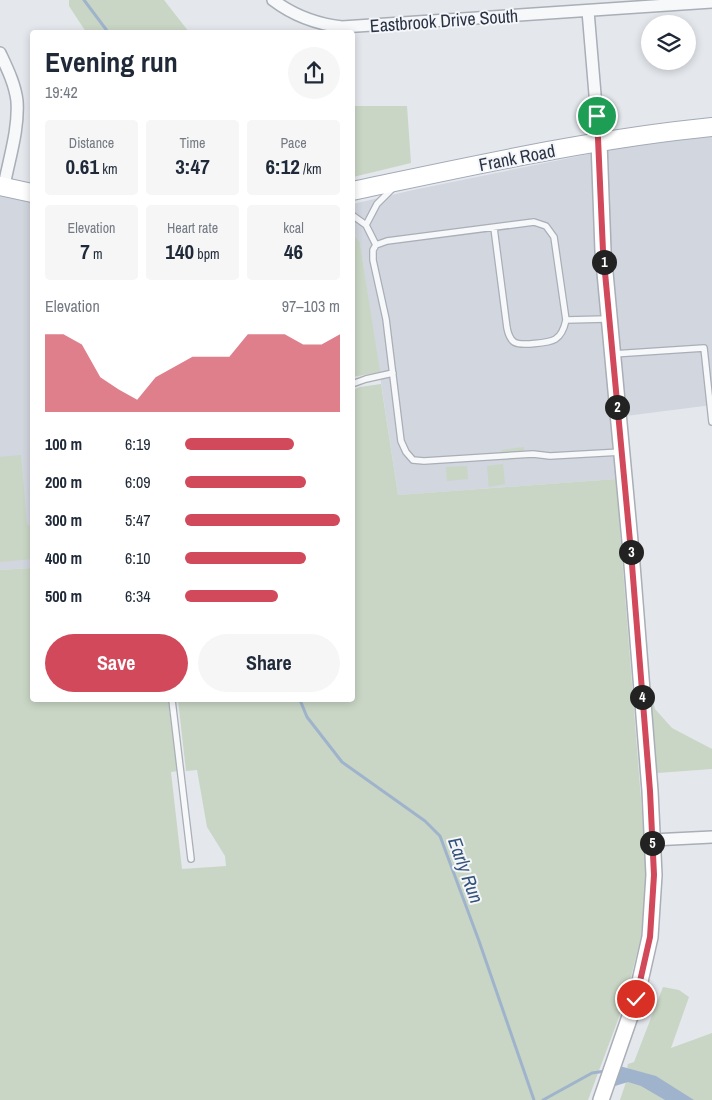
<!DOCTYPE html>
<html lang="en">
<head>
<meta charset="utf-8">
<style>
  body { margin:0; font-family:"Archivo Narrow",sans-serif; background:#f6f6f7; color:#1f2937; height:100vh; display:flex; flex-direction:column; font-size:19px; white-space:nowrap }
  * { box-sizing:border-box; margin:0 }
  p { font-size:16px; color:#747a83 }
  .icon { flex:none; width:28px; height:28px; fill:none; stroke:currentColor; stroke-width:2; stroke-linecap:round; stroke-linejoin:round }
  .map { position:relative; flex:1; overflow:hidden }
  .panel { position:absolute; left:30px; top:30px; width:325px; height:672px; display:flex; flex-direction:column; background:#fff; border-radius:5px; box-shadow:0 2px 8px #0003 }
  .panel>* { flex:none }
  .fabs { position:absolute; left:641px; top:15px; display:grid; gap:10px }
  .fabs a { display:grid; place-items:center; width:55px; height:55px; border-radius:50%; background:#fff; box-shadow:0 2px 8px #0003; font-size:25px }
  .pin { position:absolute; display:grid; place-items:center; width:42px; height:42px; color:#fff; margin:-21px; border:2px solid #fff; border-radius:50%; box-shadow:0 1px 5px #0007 }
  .km { position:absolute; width:25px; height:25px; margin:-12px; border-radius:50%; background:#222; color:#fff; font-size:14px; line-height:25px; text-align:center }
  .round { display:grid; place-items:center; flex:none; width:52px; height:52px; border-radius:26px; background:#f6f6f7 }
  .summary { display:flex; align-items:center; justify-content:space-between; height:85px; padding:0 15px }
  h1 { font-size:28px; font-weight:700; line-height:38px }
  .metrics { display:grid; grid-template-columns:repeat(3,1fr); gap:8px; height:85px; padding:5px 15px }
  .metrics div { display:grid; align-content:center; border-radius:5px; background:#f6f6f7; text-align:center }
  .metrics b { font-size:21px; font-weight:700 }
  .metrics small { font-size:14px; font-weight:400 }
  .metrics p { font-size:14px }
  .chart { height:140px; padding:10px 15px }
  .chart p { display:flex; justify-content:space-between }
  .chart svg { width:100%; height:90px; margin-top:5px; fill:#d1495b; opacity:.7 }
  .primary-button { display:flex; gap:10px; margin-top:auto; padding:10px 15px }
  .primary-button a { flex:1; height:58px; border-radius:30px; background:#d1495b; color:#fff; font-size:20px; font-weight:700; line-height:58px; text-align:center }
  .primary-button a+a { background:#f6f6f7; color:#1f2937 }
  ul { padding:0 15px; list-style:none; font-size:16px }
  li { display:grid; grid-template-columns:80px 60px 1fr; align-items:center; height:38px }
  li i { height:12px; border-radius:6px; background:#d1495b }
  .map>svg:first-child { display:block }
  .built { fill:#d2d6de }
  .green { fill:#c9d6c5 }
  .water { fill:#9fb4cc }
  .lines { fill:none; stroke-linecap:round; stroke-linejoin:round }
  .stream { stroke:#9fb4cc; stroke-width:3 }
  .service-casing { stroke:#a9aeb7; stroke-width:8 }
  .minor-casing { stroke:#a9aeb7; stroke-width:14 }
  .secondary-casing { stroke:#a9aeb7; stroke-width:18 }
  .primary-casing { stroke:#a3abb8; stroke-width:20 }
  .service { stroke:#f7f8fa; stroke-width:5.5 }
  .minor { stroke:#f7f8fa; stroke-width:11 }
  .secondary { stroke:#fff; stroke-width:15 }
  .primary { stroke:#fff; stroke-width:18 }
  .route-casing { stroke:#fff; stroke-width:10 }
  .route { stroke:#d1495b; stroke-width:6 }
  .labels { text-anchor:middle; stroke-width:4; stroke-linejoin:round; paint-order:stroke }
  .street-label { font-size:18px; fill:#2b3445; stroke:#f4f6f9 }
  .water-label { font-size:19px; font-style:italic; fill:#34527a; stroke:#f4f6f9 }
</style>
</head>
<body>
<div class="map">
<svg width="712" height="1100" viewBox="0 0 712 1100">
  <rect width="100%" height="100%" fill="#e4e7ec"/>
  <path class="built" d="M712,129V405L610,418L616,479L398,495L360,244L353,231V204L413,190Z
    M0,195L32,202V568L0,570Z"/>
  <path class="green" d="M69,0H164L189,32H86L69,6Z
    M352,106H407L411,163L353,177Z
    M352,231L360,243L380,372L353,377Z
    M381,384L398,495L616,479L645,851V894L641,937L625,1001L588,1100H0V570L32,568V700H168L178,771L171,772L182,869L226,866L225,856L207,827L197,770L186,771L178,700H352L353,390L360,387Z
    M524,447L525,458L502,461L501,450Z
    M21,455L27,525H32V559L0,562V457Z
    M503,464L505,484L489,487L487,466Z
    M467,466L468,479L447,481L446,467Z
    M650,688L655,709L672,728L712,749V769L657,773Z
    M663,987L679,990L689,997L671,1048L712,1033V1100H620L630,1070L627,1067L628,1064L634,1062Z"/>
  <path class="water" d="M616,1065L656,1076L694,1100H665L641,1086L628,1082L615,1086L609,1082Z"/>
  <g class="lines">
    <path class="stream" d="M84,0L108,32
      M300,700L307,717L342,762L425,821L440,836L479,941L534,1100
      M543,1100L592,1073L606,1071"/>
    <g class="service-casing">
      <path id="service" d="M352,215L366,225L376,245
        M366,225L377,204L394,187
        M494,228L507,328C508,333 510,339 514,342C519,345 525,344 530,344C551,342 561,343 566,320
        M607,319L566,320L554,237L546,226L534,222L387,241L376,245L373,250V260L386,319L401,441L406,452L413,460L424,461L533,454L550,456L621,452
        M613,354L704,348L712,422
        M352,384L366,379L393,373
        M172,700L191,859"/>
    </g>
    <g class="minor-casing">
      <path id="minor" d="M273,0C294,16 316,24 342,27L712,2
        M588,11L599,142
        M0,53C7,68 15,84 17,101C19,129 9,159 4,186
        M652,840L712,837"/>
    </g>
    <g class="secondary-casing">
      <path id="secondary" d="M599,142L603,251L631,552L650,791L654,875L650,937L636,999L601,1100"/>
    </g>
    <g class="primary-casing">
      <path id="primary" d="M0,186L32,193
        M352,191C472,166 591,139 712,127"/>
    </g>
    <use href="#service" class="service"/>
    <use href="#minor" class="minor"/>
    <use href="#secondary" class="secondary"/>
    <use href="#primary" class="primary"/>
  </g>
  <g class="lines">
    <g class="route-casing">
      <path id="route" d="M597,116L603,251L631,552L650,791L654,875L650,937L636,999"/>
    </g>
    <use href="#route" class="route"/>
  </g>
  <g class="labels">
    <g class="street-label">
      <text transform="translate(444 21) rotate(-4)" y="6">Eastbrook Drive South</text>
      <text transform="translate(517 158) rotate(-11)" y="6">Frank Road</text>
    </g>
    <g class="water-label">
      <text transform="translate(466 870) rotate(70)" y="7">Early Run</text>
    </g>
  </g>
</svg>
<div class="fabs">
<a><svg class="icon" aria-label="layers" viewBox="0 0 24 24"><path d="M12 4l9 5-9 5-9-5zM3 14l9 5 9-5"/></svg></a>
</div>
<div class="pin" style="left:597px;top:116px;background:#1e9e55"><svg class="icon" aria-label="arrive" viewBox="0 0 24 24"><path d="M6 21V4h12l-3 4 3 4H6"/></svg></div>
<div class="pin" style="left:636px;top:999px;background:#d93025"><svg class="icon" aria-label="check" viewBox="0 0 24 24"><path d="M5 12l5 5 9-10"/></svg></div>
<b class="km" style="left:604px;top:262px">1</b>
<b class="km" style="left:617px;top:407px">2</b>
<b class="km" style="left:631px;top:552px">3</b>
<b class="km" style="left:642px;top:697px">4</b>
<b class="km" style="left:652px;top:843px">5</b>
<section class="panel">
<div class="summary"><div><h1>Evening run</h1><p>19:42</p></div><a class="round"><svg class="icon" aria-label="share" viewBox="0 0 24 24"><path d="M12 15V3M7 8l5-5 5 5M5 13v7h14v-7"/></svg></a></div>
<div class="metrics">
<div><p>Distance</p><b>0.61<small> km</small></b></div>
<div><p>Time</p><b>3:47</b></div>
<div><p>Pace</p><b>6:12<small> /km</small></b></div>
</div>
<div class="metrics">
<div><p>Elevation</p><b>7<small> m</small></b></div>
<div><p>Heart rate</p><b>140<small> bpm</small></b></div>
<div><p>kcal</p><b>46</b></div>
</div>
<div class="chart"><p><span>Elevation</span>97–103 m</p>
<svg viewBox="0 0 160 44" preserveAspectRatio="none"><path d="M0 44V6L10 6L20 11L30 27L40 33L50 38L60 27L70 22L80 17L90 17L100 17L110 6L120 6L130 6L140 11L150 11L160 6V44z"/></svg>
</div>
<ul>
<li><b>100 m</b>6:19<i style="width:70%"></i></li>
<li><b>200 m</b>6:09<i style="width:78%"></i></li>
<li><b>300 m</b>5:47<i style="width:100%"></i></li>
<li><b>400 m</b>6:10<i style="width:78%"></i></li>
<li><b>500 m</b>6:34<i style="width:60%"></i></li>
</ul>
<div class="primary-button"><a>Save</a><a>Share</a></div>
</section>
</div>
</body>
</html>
